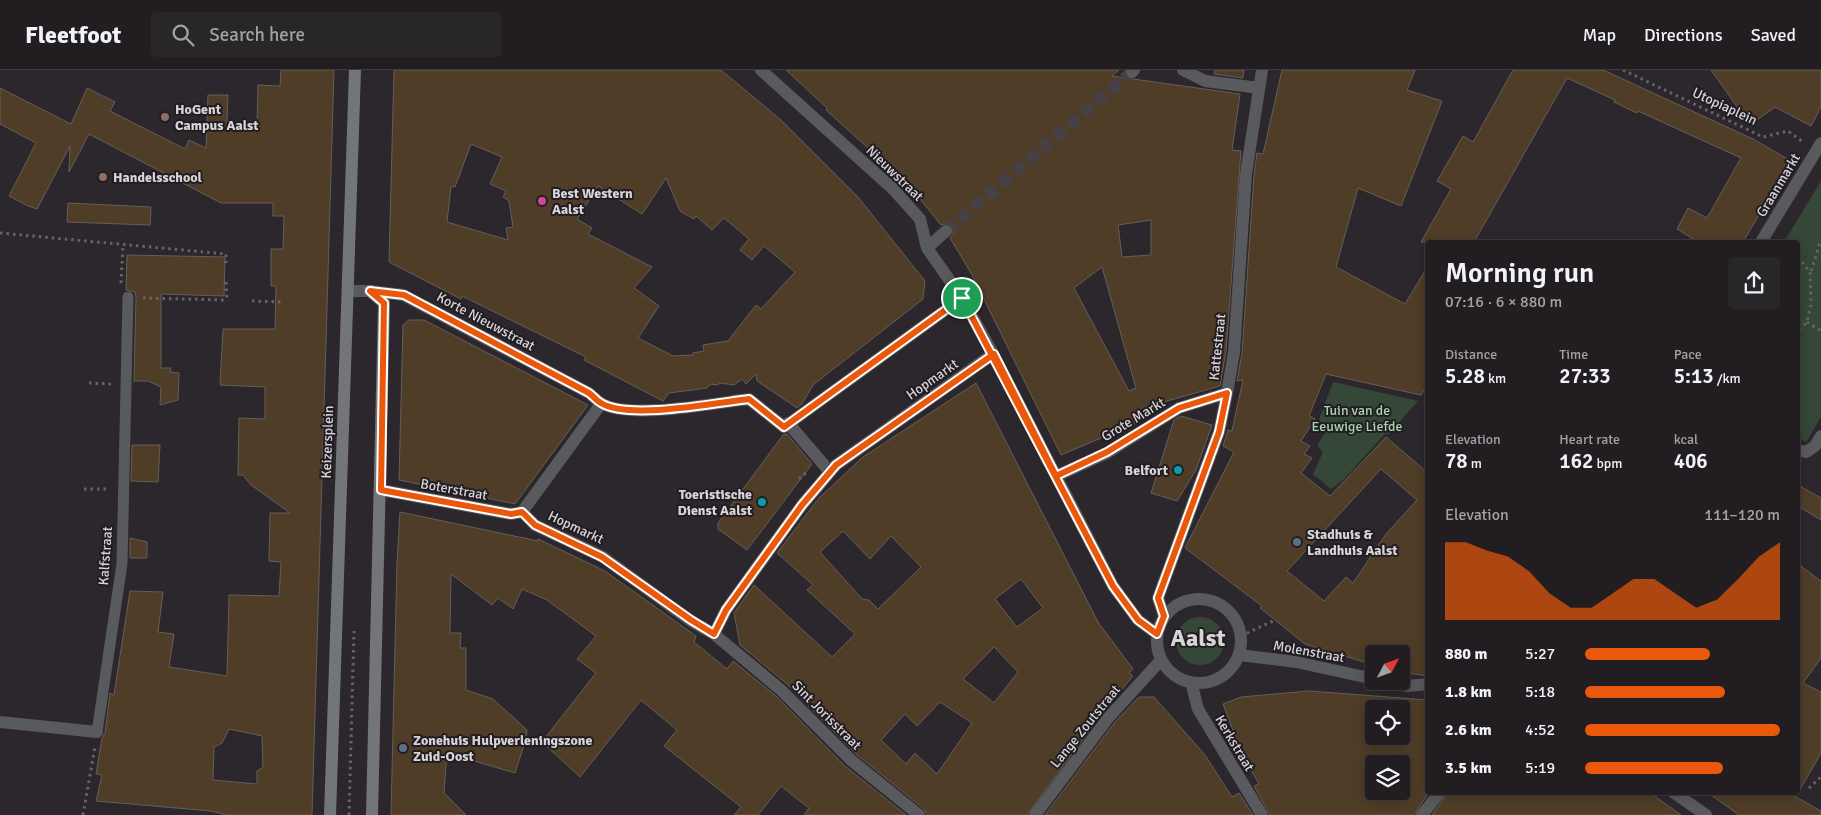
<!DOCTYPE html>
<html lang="en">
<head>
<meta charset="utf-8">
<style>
  body { margin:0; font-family:Signika,sans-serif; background:#29262a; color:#f1f3f6; height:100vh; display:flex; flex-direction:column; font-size:19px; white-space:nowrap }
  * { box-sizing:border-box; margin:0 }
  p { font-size:16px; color:#a2a2a5 }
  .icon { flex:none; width:28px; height:28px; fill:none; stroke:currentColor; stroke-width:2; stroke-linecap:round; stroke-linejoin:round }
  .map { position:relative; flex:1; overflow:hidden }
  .sheet { position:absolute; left:1425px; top:170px; width:375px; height:555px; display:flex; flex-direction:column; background:#211d21; border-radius:5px; box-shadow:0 2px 12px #0003,0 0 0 1px #3e3b3f }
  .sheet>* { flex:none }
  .needle { width:32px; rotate:49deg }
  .buttons { position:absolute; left:1365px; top:575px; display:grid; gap:10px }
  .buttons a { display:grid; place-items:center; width:45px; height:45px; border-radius:5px; background:#211d21; box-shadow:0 2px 12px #0003,0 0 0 1px #3e3b3f; font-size:25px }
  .pin { position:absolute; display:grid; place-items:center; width:42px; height:42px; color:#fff; margin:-21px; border:2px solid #fff; border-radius:50%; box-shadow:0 1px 5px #0007 }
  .round { display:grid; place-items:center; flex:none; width:52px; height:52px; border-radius:5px; background:#29262a }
  .headline { display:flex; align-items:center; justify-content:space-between; height:85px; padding:0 20px }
  h1 { font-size:28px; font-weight:600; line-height:38px }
  .figures { display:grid; grid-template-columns:repeat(3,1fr); gap:8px; height:85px; padding:5px 20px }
  .figures div { display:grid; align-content:center }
  .figures b { font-size:21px; font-weight:600 }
  .figures small { font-size:14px; font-weight:400 }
  .figures p { font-size:14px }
  .chart { height:140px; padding:10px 20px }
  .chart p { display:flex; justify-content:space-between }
  .chart svg { width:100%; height:90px; margin-top:5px; fill:#ea580c; opacity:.7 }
  ul { padding:0 20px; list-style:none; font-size:16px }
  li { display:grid; grid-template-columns:80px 60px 1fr; align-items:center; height:38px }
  li i { height:12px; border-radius:6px; background:#ea580c }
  header { display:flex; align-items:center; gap:30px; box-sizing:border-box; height:70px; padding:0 25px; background:#211d21; border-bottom:1px solid #3e3b3f }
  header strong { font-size:24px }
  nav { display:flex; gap:28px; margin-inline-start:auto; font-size:18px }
  .search { width:350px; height:45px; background:#29262a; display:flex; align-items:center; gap:12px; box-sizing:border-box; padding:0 18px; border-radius:5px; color:#a2a2a5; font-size:19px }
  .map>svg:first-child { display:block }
  .green { fill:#354737 }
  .building { fill:#4f3d27; stroke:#655f59; fill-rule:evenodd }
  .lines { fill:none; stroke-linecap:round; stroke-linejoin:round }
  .street-tunnel { stroke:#464146; stroke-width:12; stroke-dasharray:12 6; stroke-linecap:butt }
  .path { stroke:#676367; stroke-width:3; stroke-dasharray:2.5 4; stroke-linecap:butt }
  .lane { stroke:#585a5d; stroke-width:11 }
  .street { stroke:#585a5d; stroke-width:12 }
  .secondary { stroke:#72767a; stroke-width:12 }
  .route-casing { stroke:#fff; stroke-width:10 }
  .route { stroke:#ea580c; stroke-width:6 }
  .education-dot { fill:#8d6e63; stroke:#221d22; stroke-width:2 }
  .hotel-dot { fill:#d1479c; stroke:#221d22; stroke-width:2 }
  .culture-dot { fill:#0f9aa8; stroke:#221d22; stroke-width:2 }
  .service-dot { fill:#5c6f8a; stroke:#221d22; stroke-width:2 }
  .labels { text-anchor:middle; stroke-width:4; stroke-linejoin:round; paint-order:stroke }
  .street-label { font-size:14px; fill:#d8d5d9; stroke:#221d22 }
  .poi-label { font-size:14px; font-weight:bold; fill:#d8d5d9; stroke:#221d22; text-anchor:start }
  .park-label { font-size:14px; fill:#a7d5ac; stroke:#221d22 }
  .town-label { font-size:24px; font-weight:bold; fill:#d8d5d9; stroke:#221d22 }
</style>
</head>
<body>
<header>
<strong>Fleetfoot</strong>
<div class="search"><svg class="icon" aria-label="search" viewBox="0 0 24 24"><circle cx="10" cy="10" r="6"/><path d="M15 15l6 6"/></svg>Search here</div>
<nav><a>Map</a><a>Directions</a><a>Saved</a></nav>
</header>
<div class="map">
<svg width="1821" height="745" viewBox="0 0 1821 745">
  <rect width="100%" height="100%" fill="#2c272c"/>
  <path class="green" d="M1821,111V347L1806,372L1798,367V172H1784Z
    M1333,312L1418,331L1389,364H1385L1344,409L1331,419L1313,404L1323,382L1317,375L1328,359L1318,352Z
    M1176 571a24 24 0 1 1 48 0a24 24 0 1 1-48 0Z"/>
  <path class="building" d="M281,0H334L312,745H227L211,741L96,731L102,705L96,704L102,668L105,663L110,623L114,625L130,521L163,522L158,562L174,564L169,597L227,606L229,525L279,526L281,492L269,491L270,443H290L251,415L243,405H238L239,348L265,349V317L220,315L223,259H275L276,216H271V179H283L284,146H273V133H221L89,64L69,102L70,76L37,139L28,136L9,126L36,73L0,54V18L71,54L87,18L115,32L110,41L185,79L189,70L206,78L208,25H228L227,52L257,53L258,15L280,16ZM229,659L262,666L263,697L257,701V714L213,710L214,677L222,673Z
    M394,0H721L781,50L858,127L925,211L923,229L813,315L802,334L797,338L757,311L756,304L746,314L742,309L734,315L720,313L717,315L711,314L707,318L669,323L663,331L584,290L586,287L462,226L461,229L389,192ZM471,74L502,87L490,114L506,121L503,127L509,131L513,157L506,158L508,170L447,152L451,116L455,117ZM666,108L680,141L694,149L696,146L712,160L724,148L749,169L740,180L752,190L764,176L795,202L761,239L756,235L728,271L703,275L704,281L693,283V285L673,286L638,268L659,236L634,218L652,197L588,164L592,158L577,149L598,116L642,144Z
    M786,0H1119L1112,6L1240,24L1232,80L1241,81L1226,281L1220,316L1139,339V352L1061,385L971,203L950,168L954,163L952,156L948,153L941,155L900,104L899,106L826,40L827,38ZM1151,150V185L1122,187L1118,155ZM1102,197L1136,318L1129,321L1074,218Z
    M1215,0H1244L1243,8L1214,4Z
    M1282,0H1415L1407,20L1442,31L1401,136L1358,118L1336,197L1405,234L1428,196V315L1421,325L1326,304L1309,346L1315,349L1301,371L1310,376L1304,384L1312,388L1301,403L1330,426L1386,367L1428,403V606L1401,602V584H1374V595L1305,574L1260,538L1262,536L1185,478L1234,382L1223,376L1228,360L1232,361L1243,310L1237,311L1242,283L1254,105L1257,83L1263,84ZM1381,399L1417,430L1386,464L1353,513L1346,507L1324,531L1287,501Z
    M1513,0H1603L1753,69L1791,91L1743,172H1698L1677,159L1688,138L1707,148L1741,88L1638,41L1637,43L1614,32L1615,30L1567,8L1474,172H1421L1451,119L1437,111L1463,66L1473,72Z
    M1711,0H1821V37L1811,56L1775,37L1750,55Z
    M68,133L151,137L150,155L67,152Z
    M127,185L225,187L224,226L161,224V298H171L170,302L179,303L178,330L160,335L161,317L148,311H134L136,227L135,222L126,220Z
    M409,250H424L588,335L515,434L399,410L403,255Z
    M976,313L1098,552L1133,599L1129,603L1133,606L1103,642L1027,745H927L924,739L856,684L787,614L740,575L734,543L754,515L832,587L855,564L807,520L813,515L777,483L819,428L863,387ZM843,461L870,489L891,466L921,497L878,539L869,530L862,529L820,482ZM1021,509L1043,538L1017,557L995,529ZM994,577L1018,602L994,633L963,609ZM940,632L972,653L937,704L915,683L906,694L881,670L905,644L917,656Z
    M1181,346L1212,355L1196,400L1177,431L1151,423L1174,350Z
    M787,364L812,394L747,480L718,459V453L783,365Z
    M132,375H160L158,412L131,411Z
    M1798,415L1821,428V450L1798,436Z
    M400,442L538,471V469L605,501L696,566L694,572L727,599L733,591L776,626L845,696L906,745H804L809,738L781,716L758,745H734L741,737L664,676L677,660L641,630L580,707L542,672L596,603L577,589L596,566L547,530L522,519L513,539L498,528L492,535L451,504L450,563H461L460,578H466V620L493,629L527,660L525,672L515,703L447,683L444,723L466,745H391L397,492Z
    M130,468L147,472V488H130Z
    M1798,494L1821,511V588L1803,613L1821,622V683L1798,723Z
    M1309,621L1428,630V722H1429L1414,745H1270L1254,716L1259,714L1242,684L1223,634L1241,627ZM1374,639H1401V666H1374ZM1374,694H1401V721H1374Z
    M1139,627H1154L1205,685L1232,727L1239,723L1253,745H1045L1115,652Z
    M1448,722H1649L1681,745H1432Z
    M1707,722H1787L1821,741V745H1739Z"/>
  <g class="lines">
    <path class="street-tunnel" d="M946,161L1132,2"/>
    <path class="path" d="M1623,0L1763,67L1788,61L1803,72
      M0,163L226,184V193
      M1798,187L1810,202L1811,234L1807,252L1798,261
      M1811,201L1821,170
      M226,212L227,230
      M121,213L123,175
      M143,228L225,230
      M252,231L284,232
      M1807,252L1821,261
      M89,313L111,314
      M799,409L806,403
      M84,419H109
      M1241,566L1275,550
      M1809,718L1821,707
      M83,745L95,677
      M349,745L354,561"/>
    <path class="lane" d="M97,662L122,494L128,227"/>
    <path class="street" d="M761,0L893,119L920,149L927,178L962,228L993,284L1113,516L1138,550L1157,564
      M1183,0L1205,11L1259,18
      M1132,2L1134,0
      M1761,172L1821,73
      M927,178L946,161
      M348,221H370L403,225L589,323C593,326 597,331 601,333C628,350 716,333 749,329L784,357L962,228
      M788,353L830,402
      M1798,380L1806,382L1815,376L1821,366
      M1056,406L1107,383L1179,338L1227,323
      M381,420L511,444L522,442
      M522,442L535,455L603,487L691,551L714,564L726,540L802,435L836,395L993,284
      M522,442L601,334
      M1157 571a42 42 0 1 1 84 0a42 42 0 1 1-84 0Z
      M1164,546L1158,528L1219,362L1227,323L1234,282L1246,104L1262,0
      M714,564L781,620L851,690L919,745
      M1239,585L1296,592L1374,609
      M1384,611L1407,616L1428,614
      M1191,612L1198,639L1262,745
      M0,652L97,662
      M1673,722L1706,745
      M1035,745L1109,647L1161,590
      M1422,745L1440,722"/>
    <path class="secondary" d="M370,221L384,233L372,745
      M330,745L355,0"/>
  </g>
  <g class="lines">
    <g class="route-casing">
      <path id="route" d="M962,228L784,357L749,329C716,333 628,350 601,333C597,331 593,326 589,323L404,225L370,221L384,233L381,420L511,444L522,442L535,455L602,487L691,550L714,564L726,540L802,435L836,395L994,284L1056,406L1107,382L1179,338L1227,323L1219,362L1158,528L1164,546L1157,564L1138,550L1113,516L962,228"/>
    </g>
    <use href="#route" class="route"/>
  </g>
  <g class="education-dot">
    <circle cx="165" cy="47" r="5"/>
    <circle cx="103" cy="107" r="5"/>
  </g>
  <circle class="hotel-dot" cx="542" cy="131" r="5"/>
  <g class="culture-dot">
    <circle cx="1178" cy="400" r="5"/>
    <circle cx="762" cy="432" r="5"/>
  </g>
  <g class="service-dot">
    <circle cx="1297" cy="472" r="5"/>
    <circle cx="403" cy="678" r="5"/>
  </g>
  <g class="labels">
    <g class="street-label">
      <text transform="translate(1725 36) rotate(25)" y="5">Utopiaplein</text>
      <text transform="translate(895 103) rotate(44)" y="5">Nieuwstraat</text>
      <text transform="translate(1778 115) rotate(-59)" y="5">Graanmarkt</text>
      <text transform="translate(486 251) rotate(28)" y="5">Korte Nieuwstraat</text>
      <text transform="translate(1217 277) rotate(-84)" y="5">Kattestraat</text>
      <text transform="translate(932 309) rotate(-35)" y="5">Hopmarkt</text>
      <text transform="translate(1133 349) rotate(-31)" y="5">Grote Markt</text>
      <text transform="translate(327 372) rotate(-88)" y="5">Keizersplein</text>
      <text transform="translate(454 419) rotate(10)" y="5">Boterstraat</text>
      <text transform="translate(576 457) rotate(25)" y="5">Hopmarkt</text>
      <text transform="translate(105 486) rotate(-86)" y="5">Kalfstraat</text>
      <text transform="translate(1309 581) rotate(10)" y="5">Molenstraat</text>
      <text transform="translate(827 645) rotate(45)" y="5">Sint Jorisstraat</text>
      <text transform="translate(1085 656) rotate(-51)" y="5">Lange Zoutstraat</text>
      <text transform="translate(1235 673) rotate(59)" y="5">Kerkstraat</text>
    </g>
    <g class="poi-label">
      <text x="175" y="44">HoGent<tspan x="175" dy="16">Campus Aalst</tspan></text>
      <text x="113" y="112">Handelsschool</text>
      <text x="552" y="128">Best Western<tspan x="552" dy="16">Aalst</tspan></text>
      <text x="1168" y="405" text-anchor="end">Belfort</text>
      <text x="752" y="429" text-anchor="end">Toeristische<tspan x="752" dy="16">Dienst Aalst</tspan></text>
      <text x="1307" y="469">Stadhuis &amp;<tspan x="1307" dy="16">Landhuis Aalst</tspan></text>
      <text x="413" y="675">Zonehuis Hulpverleningszone<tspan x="413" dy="16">Zuid-Oost</tspan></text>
    </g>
    <g class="park-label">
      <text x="1357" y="345">Tuin van de<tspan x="1357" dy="16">Eeuwige Liefde</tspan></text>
    </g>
    <g class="town-label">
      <text x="1198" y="576">Aalst</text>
    </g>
  </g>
</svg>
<div class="buttons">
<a><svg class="needle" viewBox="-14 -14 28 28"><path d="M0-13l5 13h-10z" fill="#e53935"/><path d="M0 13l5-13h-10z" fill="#a2a2a5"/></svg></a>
<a><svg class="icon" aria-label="locate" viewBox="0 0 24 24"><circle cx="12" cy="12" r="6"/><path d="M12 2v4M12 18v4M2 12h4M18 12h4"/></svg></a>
<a><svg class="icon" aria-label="layers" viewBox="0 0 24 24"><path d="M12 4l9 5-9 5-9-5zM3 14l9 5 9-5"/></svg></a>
</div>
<div class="pin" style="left:962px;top:228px;background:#1e9e55"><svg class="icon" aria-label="arrive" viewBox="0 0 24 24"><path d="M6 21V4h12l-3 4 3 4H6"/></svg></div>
<section class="sheet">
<div class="headline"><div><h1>Morning run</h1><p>07:16 · 6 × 880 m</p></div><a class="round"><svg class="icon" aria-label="share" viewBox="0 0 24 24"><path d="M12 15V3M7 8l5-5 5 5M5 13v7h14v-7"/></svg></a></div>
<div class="figures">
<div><p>Distance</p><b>5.28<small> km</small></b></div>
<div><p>Time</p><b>27:33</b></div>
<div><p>Pace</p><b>5:13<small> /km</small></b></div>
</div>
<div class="figures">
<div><p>Elevation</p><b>78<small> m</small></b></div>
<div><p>Heart rate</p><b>162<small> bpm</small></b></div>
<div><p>kcal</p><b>406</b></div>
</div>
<div class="chart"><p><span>Elevation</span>111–120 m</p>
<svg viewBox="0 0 160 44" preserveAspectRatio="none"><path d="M0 44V6L10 6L20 10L30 13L40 20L50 31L60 38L70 38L80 31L90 24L100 24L110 31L120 38L130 34L140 24L150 13L160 6V44z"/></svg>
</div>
<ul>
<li><b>880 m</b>5:27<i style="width:64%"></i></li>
<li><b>1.8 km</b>5:18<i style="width:72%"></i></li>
<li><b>2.6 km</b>4:52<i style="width:100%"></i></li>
<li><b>3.5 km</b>5:19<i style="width:71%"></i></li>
</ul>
</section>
</div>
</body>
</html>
